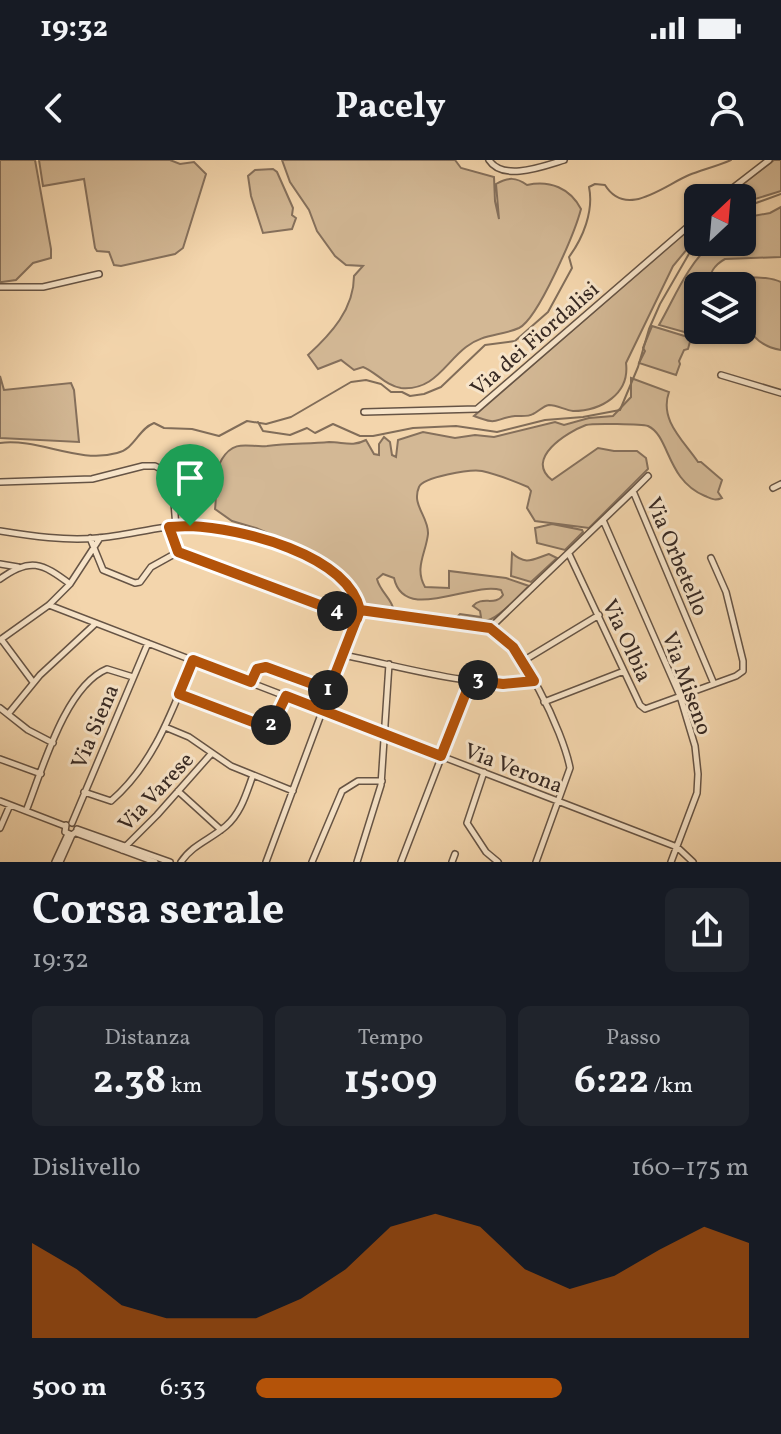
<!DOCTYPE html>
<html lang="it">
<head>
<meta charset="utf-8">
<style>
  body { margin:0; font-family:Vollkorn,serif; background:#20242c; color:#f1f3f6; height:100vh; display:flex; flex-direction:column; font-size:30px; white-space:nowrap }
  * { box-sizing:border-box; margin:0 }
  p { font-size:26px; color:#9ea1a6 }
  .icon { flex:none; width:44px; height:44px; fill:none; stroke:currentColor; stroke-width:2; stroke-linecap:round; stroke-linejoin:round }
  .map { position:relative; height:702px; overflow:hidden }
  .details { display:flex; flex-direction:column; background:#171b24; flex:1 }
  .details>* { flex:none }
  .needle { width:52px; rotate:26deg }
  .buttons { position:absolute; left:684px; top:24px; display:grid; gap:16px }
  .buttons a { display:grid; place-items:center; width:72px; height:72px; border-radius:12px; background:#171b24; box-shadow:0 2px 6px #0004; font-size:40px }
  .pin { position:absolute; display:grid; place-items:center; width:68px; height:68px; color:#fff; margin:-82px -34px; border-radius:50% 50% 50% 0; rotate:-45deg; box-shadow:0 0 8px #0007 }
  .pin .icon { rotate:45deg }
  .km { position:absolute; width:40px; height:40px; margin:-20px; border-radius:50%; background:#222; color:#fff; font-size:22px; line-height:40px; text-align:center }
  .round { display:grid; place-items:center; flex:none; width:84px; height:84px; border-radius:12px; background:#20242c }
  .overview { display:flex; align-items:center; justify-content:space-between; height:136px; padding:0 32px }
  h1 { font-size:44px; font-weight:700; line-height:60px }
  .metrics { display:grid; grid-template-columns:repeat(3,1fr); gap:12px; height:136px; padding:8px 32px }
  .metrics div { display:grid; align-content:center; border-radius:12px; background:#20242c; text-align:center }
  .metrics b { font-size:40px; font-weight:700 }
  .metrics small { font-size:22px; font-weight:400 }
  .metrics p { font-size:22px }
  .chart { height:224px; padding:16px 32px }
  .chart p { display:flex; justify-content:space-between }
  .chart svg { width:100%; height:144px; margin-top:8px; fill:#b45309; opacity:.7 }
  ul { padding:0 32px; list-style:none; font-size:26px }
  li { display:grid; grid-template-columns:128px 96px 1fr; align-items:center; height:60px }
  li i { height:20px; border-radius:10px; background:#b45309 }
  .status { display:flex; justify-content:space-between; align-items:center; height:56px; padding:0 40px; background:#171b24; direction:ltr }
  .status svg { height:22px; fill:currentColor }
  header { display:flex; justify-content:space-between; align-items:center; height:104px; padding:0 32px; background:#171b24; font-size:36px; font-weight:700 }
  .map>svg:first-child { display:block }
  .green { fill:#d3b895; stroke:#85705c; stroke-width:2 }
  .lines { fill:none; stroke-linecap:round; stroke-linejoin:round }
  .stream { stroke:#816d59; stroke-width:2 }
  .minor-casing { stroke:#665445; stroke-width:8 }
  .minor { stroke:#f7e4c9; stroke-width:5 }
  .route-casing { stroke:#fff; stroke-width:16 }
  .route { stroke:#b45309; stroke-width:10 }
  .labels { text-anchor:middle; stroke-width:6; stroke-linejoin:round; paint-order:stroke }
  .street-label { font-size:22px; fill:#372923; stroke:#f7e4c9 }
</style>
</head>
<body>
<div class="status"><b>19:32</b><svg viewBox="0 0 49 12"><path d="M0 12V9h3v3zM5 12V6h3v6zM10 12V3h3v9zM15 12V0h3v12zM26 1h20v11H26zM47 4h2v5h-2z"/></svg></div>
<header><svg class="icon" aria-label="back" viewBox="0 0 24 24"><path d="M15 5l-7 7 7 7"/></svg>Pacely<svg class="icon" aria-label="person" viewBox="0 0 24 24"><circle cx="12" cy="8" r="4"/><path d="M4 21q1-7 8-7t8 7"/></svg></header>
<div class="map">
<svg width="781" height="702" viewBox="0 0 781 702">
  <rect width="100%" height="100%" fill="#f3d5ac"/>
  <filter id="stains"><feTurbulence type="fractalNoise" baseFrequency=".0025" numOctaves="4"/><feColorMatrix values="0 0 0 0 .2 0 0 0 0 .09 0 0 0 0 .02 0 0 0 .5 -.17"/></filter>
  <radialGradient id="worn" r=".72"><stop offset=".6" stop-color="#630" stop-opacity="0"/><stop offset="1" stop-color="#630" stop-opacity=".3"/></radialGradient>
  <path class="green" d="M0,0H35L51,89V98L33,103L16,120L2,122H0Z
    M39,0H170L180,4L194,2L206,14L183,88L175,94L121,106L114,105L109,92L97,91L95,88L84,19L43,26Z
    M282,0H455L461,8L494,17L495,41L499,59L496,24C508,17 516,17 527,25C550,20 570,28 581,49C575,72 538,159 519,168C501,176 482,174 466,187C445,203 434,231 401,228C386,226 376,212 363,207L354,210L341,200L318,209L308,195C331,174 354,149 354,116L363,106L346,105L335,96L317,71L309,50L290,22Z
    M774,0H781V31L742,43V38H724Z
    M273,9L277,12L293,48L292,55L296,58L292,69L263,73L251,36L248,16L255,10Z
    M781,47V97L725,99C714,105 709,113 708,126H698V168L695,175L659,165C676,135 687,105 713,82H742V58L770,53Z
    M698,61V76L673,106L626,203C630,234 601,251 573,251C565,250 557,245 549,245C543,246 539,251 533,254C528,257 522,256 515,256C492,259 500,266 474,256Z
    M736,117C751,118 768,116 781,122V190C746,184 742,157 742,126H730L731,120Z
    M652,166L691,178L688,189L684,190L679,201L680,204L676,215L639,203L645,191L643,188Z
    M0,216L4,230L71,223L74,230L79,282L0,278Z
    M631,218L669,232C659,260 683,280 698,302H701L722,320L718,332L722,338C715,341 712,339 705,336C666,320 670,276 648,266C642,264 592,263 586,265C567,272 524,299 552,320L598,288L614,291H637L646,298L648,309L589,368L535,361L527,348L531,331L528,327C514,321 496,314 482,311C470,309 423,317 419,327C411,345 429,357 428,374C426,393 414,408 425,427L449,428V411L506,418L529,426C509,444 487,477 458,456L460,454L481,457L480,451L473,446C482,435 495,447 503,435L501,430C471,421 404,464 394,418L383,414L377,419C380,432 392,438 394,451L364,447L343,413L309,391L256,368L232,361L215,349C217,334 214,312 222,299C235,278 250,288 267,286C288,283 308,284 329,282C343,282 353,287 366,280L374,294L379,295V284L384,277L390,282L392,295L396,297L398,280L423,272L455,278L475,275L494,277L555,262L564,265L589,258L613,256L631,237Z
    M552,364L582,370L583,372L565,390L537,383L535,368Z
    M512,393C526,406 533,399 549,394L557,398L531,422L511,416Z"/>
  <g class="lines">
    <path class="stream" d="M742,48L781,34
      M258,262L263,271L290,275L307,268L315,273L333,264L360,276H373L413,268L456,266L497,272L545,260L583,257L620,250L638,207L649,169L660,144L690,92L703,82
      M0,283C39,278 78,304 117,293C135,289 138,269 154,263L164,268L192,269L219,276L247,261L266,264L291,257L351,222L366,220L381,224L391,232H402L410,236L424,234L441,227L485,185L515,181L548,152L572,108L569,97C583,78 594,51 589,27L595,24L605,25C626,59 663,26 689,15C702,10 717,6 731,0"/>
    <g class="minor-casing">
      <path id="minor" d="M489,0C503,22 544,6 564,0
        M720,38L769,0
        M0,127H43L99,114
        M721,215L781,233
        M364,252L477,249L698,58
        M0,322L92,319L143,306H155L167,312L172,318L176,367
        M773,328L781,324
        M633,331L648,316
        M603,360L680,536L695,586L698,614L697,633L671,702
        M169,367L178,392L357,459
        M0,371C31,376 66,381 97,378C129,376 162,364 194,366C243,369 347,394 360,450
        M90,378L103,410L135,423L140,422L151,407L178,392
        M569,394L640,545L645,549L736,516L743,511V501L726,432L711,398
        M0,404L18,407
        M0,419C30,397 42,403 70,424
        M49,445L677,687L693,702
        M490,468L633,331L714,524
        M1,479L33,522
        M0,480L49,445L70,424L100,378
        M343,495C400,506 477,530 534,521
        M523,501L599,455
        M251,522L256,510L264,507L329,530
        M179,534L266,567L273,563L286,536
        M544,542L624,511
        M0,548L28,570L53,583
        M9,553L40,515L95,464
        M165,567L189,577L231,606L293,631
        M0,599L41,614
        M484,612L467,663L486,692L498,702
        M178,631L221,670
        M84,632L111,641C154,604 172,551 193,500
        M0,641L65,666
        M26,651C42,611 65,526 107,509L133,517
        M72,663L148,483
        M66,665L65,672L72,675
        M0,668L10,645
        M77,669L170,702
        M76,673L155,702
        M122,690L157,655L211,594
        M55,702L68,674
        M60,702L72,675L77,671
        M181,702C192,685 211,679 226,666C241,653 246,634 253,615
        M266,702L360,450L488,467C522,483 563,572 570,608L536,702
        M312,702L342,631L358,621H382
        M357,702L381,625L389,504
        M401,702L471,520
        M452,702L455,694"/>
    </g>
    <use href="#minor" class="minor"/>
  </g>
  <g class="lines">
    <g class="route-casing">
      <path id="route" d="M190,366C240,368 347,394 360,450L329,530L266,507L257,509L251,522L193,500L179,534L266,567L273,563L286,536L441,596L471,520L503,524L534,521L513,487L490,468L360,450L357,459L178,392L169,367L190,366"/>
    </g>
    <use href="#route" class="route"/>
  </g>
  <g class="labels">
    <g class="street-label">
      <text transform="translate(534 178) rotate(-41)" y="8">Via dei Fiordalisi</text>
      <text transform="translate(678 396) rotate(67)" y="8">Via Orbetello</text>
      <text transform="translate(628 480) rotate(65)" y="8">Via Olbia</text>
      <text transform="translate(688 523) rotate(70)" y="8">Via Miseno</text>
      <text transform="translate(94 566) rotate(-67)" y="8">Via Siena</text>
      <text transform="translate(514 607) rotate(21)" y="8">Via Verona</text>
      <text transform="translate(155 631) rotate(-47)" y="8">Via Varese</text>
    </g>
  </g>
  <rect width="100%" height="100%" filter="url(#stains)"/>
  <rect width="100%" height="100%" fill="url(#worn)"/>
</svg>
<div class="buttons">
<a><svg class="needle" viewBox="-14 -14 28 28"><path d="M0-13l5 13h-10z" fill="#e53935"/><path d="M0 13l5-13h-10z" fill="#9ea1a6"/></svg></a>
<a><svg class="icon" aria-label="layers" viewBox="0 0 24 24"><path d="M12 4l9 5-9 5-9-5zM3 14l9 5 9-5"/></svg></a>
</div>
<div class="pin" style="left:190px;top:366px;background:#1e9e55"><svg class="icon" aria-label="arrive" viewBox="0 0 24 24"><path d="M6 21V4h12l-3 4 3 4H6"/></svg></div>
<b class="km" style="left:328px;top:530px">1</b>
<b class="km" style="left:271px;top:565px">2</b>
<b class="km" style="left:478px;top:520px">3</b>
<b class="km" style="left:337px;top:451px">4</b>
</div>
<section class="details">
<div class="overview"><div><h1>Corsa serale</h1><p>19:32</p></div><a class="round"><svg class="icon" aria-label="share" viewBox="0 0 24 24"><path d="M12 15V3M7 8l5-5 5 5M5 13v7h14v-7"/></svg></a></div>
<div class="metrics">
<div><p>Distanza</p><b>2.38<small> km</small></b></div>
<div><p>Tempo</p><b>15:09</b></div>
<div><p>Passo</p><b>6:22<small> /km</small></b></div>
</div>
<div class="chart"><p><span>Dislivello</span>160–175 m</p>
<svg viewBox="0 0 160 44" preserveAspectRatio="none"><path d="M0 44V15L10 23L20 34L30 38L40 38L50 38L60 32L70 23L80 10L90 6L100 10L110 23L120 29L130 25L140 17L150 10L160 15V44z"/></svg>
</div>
<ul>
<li><b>500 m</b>6:33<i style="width:62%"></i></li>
</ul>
</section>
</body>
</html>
